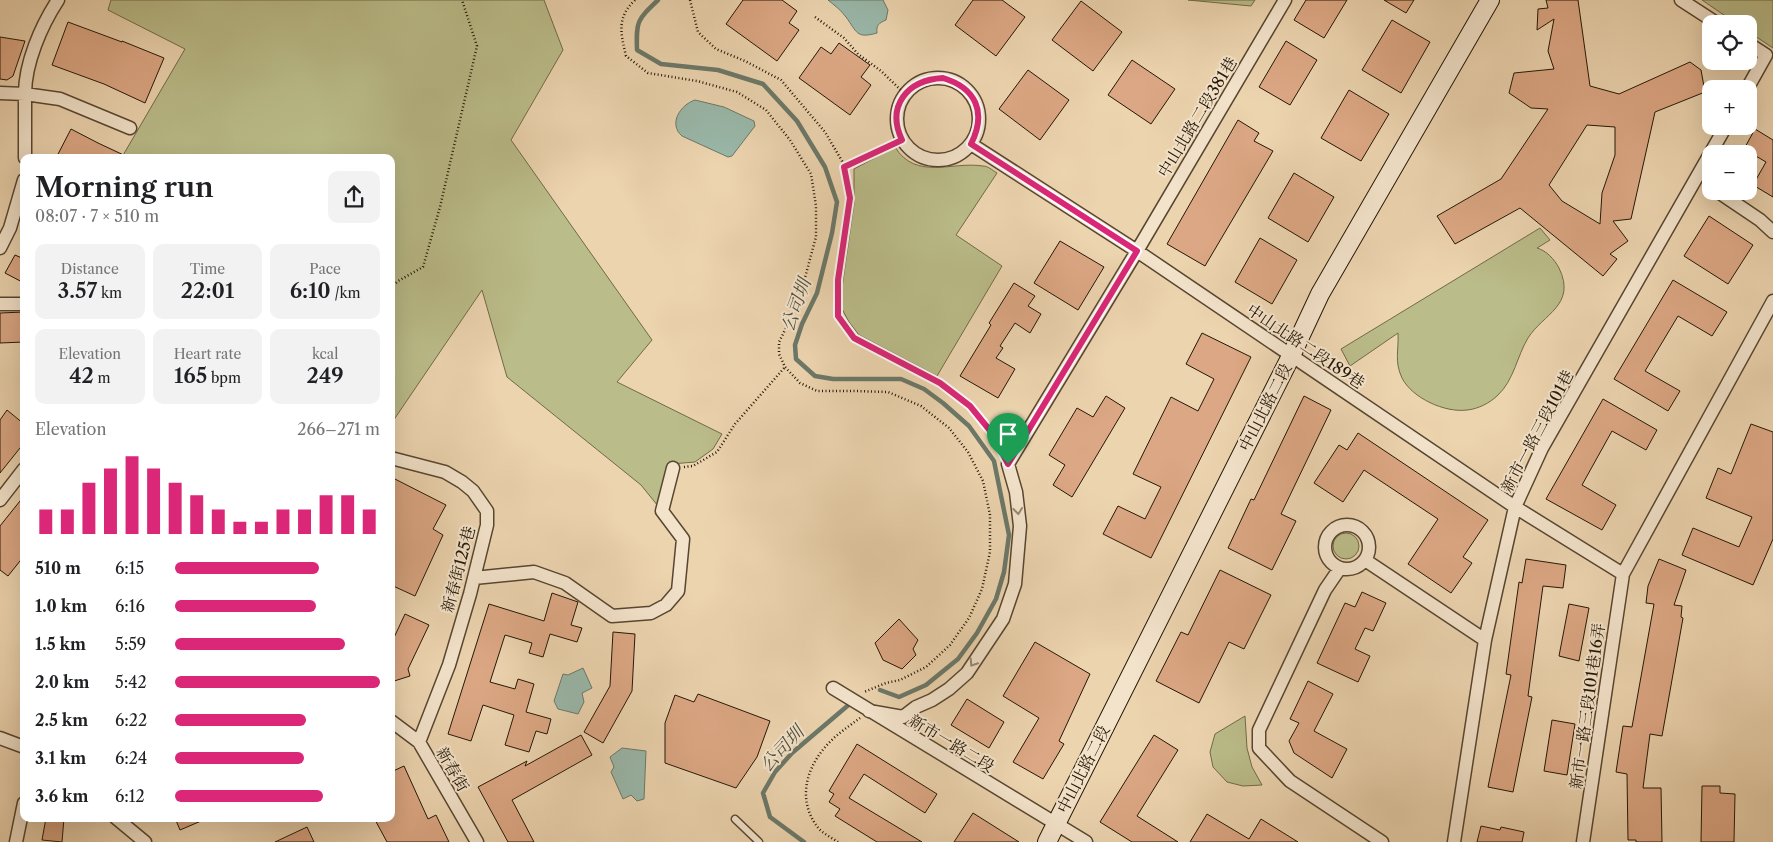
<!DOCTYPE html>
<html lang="en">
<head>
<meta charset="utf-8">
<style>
  body { margin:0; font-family:"Libre Caslon Text","Noto Serif TC",serif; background:#f2f2f2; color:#202124; height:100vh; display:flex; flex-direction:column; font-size:19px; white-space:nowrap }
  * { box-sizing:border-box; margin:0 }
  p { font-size:16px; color:#757577 }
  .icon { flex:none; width:28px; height:28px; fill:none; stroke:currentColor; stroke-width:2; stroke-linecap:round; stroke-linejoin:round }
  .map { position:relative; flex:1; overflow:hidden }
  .details { position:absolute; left:20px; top:154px; width:375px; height:668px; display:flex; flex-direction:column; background:#fff; border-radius:10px; box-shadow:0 5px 20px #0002 }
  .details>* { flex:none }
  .buttons { position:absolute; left:1702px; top:15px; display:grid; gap:10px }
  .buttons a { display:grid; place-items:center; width:55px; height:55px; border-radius:10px; background:#fff; box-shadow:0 5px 20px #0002; font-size:25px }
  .pin { position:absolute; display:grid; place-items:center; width:42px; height:42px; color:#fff; margin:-51px -21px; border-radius:50% 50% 50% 0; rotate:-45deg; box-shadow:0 0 5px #0007 }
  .pin .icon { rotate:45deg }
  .round { display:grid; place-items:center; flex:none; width:52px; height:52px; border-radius:10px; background:#f2f2f2 }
  .head { display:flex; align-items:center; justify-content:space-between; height:85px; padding:0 15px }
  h1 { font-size:28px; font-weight:600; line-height:38px }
  .figures { display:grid; grid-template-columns:repeat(3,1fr); gap:8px; height:85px; padding:5px 15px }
  .figures div { display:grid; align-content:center; border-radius:10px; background:#f2f2f2; text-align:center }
  .figures b { font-size:21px; font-weight:600 }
  .figures small { font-size:14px; font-weight:400 }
  .figures p { font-size:14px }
  .chart { height:140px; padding:10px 15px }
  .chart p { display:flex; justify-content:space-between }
  .chart svg { width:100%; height:90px; margin-top:5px; stroke:#db2777; stroke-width:6 }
  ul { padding:0 15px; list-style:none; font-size:16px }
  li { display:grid; grid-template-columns:80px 60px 1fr; align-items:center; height:38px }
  li i { height:12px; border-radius:6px; background:#db2777 }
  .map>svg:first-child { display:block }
  .green { fill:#babc89; stroke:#706a48 }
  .water { fill:#99b8aa; stroke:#6b7868 }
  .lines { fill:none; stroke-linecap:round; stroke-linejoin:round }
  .stream { stroke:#6b7868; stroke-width:4.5 }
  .building { fill:#dca784; stroke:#251706; fill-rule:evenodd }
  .lane-casing { stroke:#574630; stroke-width:9 }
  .street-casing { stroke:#574630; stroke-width:15 }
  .secondary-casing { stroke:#251706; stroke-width:20 }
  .path { stroke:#251706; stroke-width:2.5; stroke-dasharray:1 2.5; stroke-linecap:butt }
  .lane { stroke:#f3e3cb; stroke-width:6 }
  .street { stroke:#f3e3cb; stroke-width:12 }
  .secondary { stroke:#f3e3cb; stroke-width:18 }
  .oneway { stroke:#968772 }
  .route-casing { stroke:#fff; stroke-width:10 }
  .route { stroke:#db2777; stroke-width:6 }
  .labels { text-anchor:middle; stroke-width:4; stroke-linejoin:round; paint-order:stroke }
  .street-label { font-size:16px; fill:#251706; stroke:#f3e3cb }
  .water-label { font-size:18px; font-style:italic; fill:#4e4f3f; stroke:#f3e3cb }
</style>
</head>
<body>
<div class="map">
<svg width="1773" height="842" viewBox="0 0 1773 842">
  <rect width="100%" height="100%" fill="#ecd4af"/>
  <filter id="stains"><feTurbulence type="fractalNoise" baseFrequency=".004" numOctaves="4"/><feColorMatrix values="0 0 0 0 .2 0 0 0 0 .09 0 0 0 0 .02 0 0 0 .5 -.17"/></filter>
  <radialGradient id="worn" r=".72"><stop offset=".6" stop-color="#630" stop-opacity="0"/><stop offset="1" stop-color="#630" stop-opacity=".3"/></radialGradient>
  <path class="green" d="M111,0H544L563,50L511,140L652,340L617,382L722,434L713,449L695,462L671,464L658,506L641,485L507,377L482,290L391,424V158L122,157L185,49L108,10Z
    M1188,0H1255L1251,6Z
    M1702,0H1773V48L1749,32V24H1737Z
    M895,147C916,181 952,161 983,166C988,166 992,170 997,173L956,235L1002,266L937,376L859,335L849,322L842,309L841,294L854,204V169Z
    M1540,228L1550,240L1537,248C1547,251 1554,259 1559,268C1577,305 1543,314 1528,338C1517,356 1514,380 1498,395C1490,403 1478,409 1467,410C1445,413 1412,398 1402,378C1394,361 1399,350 1398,333L1350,366L1341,349Z
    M1333 546a13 13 0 1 1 26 0a13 13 0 1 1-26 0Z
    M1245,716L1247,748L1252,767L1262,785L1243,786L1227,782L1213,767L1210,752L1215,734Z"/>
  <path class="water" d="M828,0H883L888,10L886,20C879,23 876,25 877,33C856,39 857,32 846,17C841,10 834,5 828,0Z
    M695,100L724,107L754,121L755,126L732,156L728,157L682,136C668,124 680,105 695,100Z
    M583,668L592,688L582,693L584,702L578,714L558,709L554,701L563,674L568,675Z
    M622,748L646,751L644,799L637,801L631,795L623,799L611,772L614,767L610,757Z"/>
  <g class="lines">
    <path class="stream" d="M658,0C637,20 636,21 637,50L661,64L718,70L763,84L797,121L825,167L837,202L832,233L817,293L802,324L795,345L796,359L815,376L833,379H901L924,389L943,403L969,426L994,461L1009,535L1004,572L996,599L977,633L958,659L926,685L899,697L880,690
      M804,842L770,817L763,793L775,772L792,753L852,702"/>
  </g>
  <path class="building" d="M743,0H782L797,11L789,23L799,30L777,61L726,24Z
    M973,0H1002L1025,17L996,56L955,25Z
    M1306,0H1347L1324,38L1294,20Z
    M1384,0H1414L1406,13Z
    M1546,0H1578L1590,86L1619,94L1690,62L1701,70L1705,92L1655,112L1631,219L1613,221L1628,241L1610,254L1617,259L1603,276L1520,208L1455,244L1437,216L1501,179L1548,109L1531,108L1509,93L1514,73L1554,69L1548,51L1554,19L1537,30L1538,9L1548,8ZM1587,125L1615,127V155L1602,193L1600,224L1562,201L1549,185Z
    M1081,1L1122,32L1093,71L1052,40Z
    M1392,20L1430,42L1401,93L1362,70Z
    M68,22L122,42V41L164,58L145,103L104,84L52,65Z
    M0,37L25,41L13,76L7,80L0,79Z
    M1286,41L1317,60L1290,105L1259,87Z
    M839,43L870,65L861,77L871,85L850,115L799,78L821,47L831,54Z
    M1132,60L1175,89L1151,124L1108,95Z
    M1028,70L1069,100L1040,140L999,109Z
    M1349,90L1389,114L1361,161L1321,138Z
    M1238,120L1259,133L1254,141L1273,151L1205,266L1167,244Z
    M71,129L98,143L130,158H56Z
    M1755,129L1773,140V197L1753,185L1766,162L1744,149Z
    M1294,173L1334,197L1308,242L1268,218Z
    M1709,216L1753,245L1728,284L1684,256Z
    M1260,238L1297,260L1272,304L1235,282Z
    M1060,241L1104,267L1078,310L1034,283Z
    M15,255L24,259V283L5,273Z
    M1673,280L1727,312L1712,336L1678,316L1645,371L1680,391L1668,411L1614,379Z
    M1014,283L1035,296L1028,306L1041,314L1030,333L1015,323L1000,346L1003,348L996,358L1015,369L998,398L960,376L991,325L989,323Z
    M24,312V342L0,343V313Z
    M1202,333L1251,357L1151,558L1103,534L1118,506L1145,519L1161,487L1133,474L1171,397L1198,411L1214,379L1186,364Z
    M1106,396L1125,408L1072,497L1053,485L1065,465L1049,455L1077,408L1093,417Z
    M1304,396L1331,410L1281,514L1296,521L1272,570L1228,548L1251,499L1254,500Z
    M1603,399L1657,430L1646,450L1612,431L1582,485L1616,505L1602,530L1546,499Z
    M7,410L24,424V443L0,473V420Z
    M1751,424L1773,432V539L1753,585L1682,555L1693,528L1739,547L1752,517L1706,498L1718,468L1731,474Z
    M1358,433L1488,520L1463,557L1472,563L1451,593L1408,564L1438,519L1364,470L1343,502L1314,483L1339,445L1347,450Z
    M391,477L446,505L433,529L443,535L415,596L391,585Z
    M24,496V556L8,576L0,570V526Z
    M1526,559L1566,565L1563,588L1543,586L1528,696L1532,697L1513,792L1488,787L1511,675L1506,674L1519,582L1522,583Z
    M1659,559L1686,570L1674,605L1682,606L1681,617L1683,618L1662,736L1650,734L1643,788H1661L1662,842H1636V840H1628L1627,774L1616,772L1623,726L1632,727L1654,604L1646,603L1648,586Z
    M1220,570L1271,595L1244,649L1229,642L1199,703L1156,681L1181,632L1188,635Z
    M1362,592L1386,603L1373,631L1365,628L1355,649L1370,656L1358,682L1317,663L1345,603L1355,607Z
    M552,593L578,602L571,625L582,628L577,642L550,634L543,657L529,653L532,643L505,635L490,682L515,689L518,679L534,684L526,712L551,719L547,734L536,731L529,752L505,745L514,715L483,705L471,741L448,734L489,604L544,621Z
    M1569,604L1589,608L1579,661L1559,656Z
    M405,614L429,625L408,669L410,676L391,682V644Z
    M899,619L918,640L913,649L916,655L902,669L883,660L875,643Z
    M613,632L635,634L632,691L603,743L584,732L610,686Z
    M1035,642L1090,674L1059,741L1064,744L1043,779L1013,762L1039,718L1003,696Z
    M1308,681L1333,694L1314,731L1347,749L1332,778L1294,753L1289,741L1299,723L1290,719Z
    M698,694L770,721L757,757L736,788L665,763V723L675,695L694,702Z
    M967,699L1004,722L989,748L951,725Z
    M1552,720L1575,724L1567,775L1544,771Z
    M581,735L592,755L512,800L534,842H508L478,787L527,761L525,766Z
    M1154,735L1178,750L1137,816L1178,842H1132L1100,822Z
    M857,744L937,794L925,813L864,774L849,798L922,842H877L835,816L840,809L829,802L834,794L829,791Z
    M404,766L428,819L436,815L449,842H387L374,818H391V772Z
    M1702,786H1720V793L1735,794L1734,842H1701Z
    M973,813L1019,842H954Z
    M1207,814L1249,839L1261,819L1298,842H1190Z
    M46,818H64L62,842L42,840Z
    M175,818H208L180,830Z
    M1481,826L1500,830L1501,827L1524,832L1522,842H1477Z
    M307,827L314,842H275Z"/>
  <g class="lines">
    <g class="lane-casing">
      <path id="lane" d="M735,819L759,842"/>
    </g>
    <g class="street-casing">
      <path id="street" d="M1681,0L1718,24
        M897 119a41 41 0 1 1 82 0a41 41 0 1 1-82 0Z
        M1747,89L1766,55L1749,44
        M0,93L25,94C25,63 41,26 58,0
        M971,144L1137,251L1515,507L1623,574
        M25,158V94L60,99L130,128
        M1717,191L1760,220L1773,232
        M0,248L10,228L24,180
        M0,304H24
        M391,458L445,472L462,482L473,491L487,511V525L470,594L449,665L419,742
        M0,500L24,469
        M1325 547a22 22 0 1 1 44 0a22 22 0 1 1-44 0Z
        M1365,560L1485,640
        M1340,568L1325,590L1259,730V748L1290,781L1382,842
        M474,578L534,572L565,583L612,616L651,613L666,605L678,591L683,539L662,511L673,468
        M833,688L1086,842
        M869,711L903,717L916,707L932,700L949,689L967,673L1003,619L1015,584L1020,526L1016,492L1008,464L1137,251L1285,0
        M391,721L419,742L477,842
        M0,738L24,747
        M116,818L145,842
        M16,842L24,803
        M1454,842L1485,640L1515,507L1542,448L1726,126
        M1583,842L1623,574L1773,301"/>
    </g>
    <g class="secondary-casing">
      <path id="secondary" d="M1047,842L1291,356L1320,294L1490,0"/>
    </g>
    <path class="path" d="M635,0C616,18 621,34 626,56L648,73L697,81L737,92L766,110L790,140L811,174L816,206V237L803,285L791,318L779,342V354L785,367L800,383L817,391H854L888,392L921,406L949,428L968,452L983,481L990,515V552L982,589L969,618L950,645L926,667L900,680L886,683L864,692
      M690,0L698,32L716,49L745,61L781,80L825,132L842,161L850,198L838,280V316L854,338L940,383L970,406L992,433L1001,451
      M815,17L844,38L858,54L881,71L905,94
      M844,167L902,140
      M391,288L398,281L423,267L440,207L477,46L462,0
      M684,467L693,466L717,452L735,424L785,367
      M838,842C832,838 824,834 819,829C794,798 808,761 835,737C843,730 852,724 860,718"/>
    <use href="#lane" class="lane"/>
    <use href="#street" class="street"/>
    <use href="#secondary" class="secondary"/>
  </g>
  <defs><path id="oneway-chevron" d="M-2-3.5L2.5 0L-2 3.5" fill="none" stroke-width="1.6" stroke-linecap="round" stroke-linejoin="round" transform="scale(1.25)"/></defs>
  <g class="oneway">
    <use href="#oneway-chevron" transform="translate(1018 511) rotate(83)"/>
    <use href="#oneway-chevron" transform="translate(973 663) rotate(123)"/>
  </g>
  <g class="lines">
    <g class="route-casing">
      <path id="route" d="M943,78C976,88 987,112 971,144L1137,251L1008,464L992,433L970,406L940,383L854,338L838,316V280L850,198L844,167L902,140C886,106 907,80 943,78Z"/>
    </g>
    <use href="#route" class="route"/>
  </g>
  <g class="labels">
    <g class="street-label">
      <text transform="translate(1197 117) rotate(-59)" y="6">中山北路二段381巷</text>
      <text transform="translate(1306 346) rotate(34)" y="6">中山北路二段189巷</text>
      <text transform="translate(1265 407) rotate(-63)" y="6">中山北路二段</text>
      <text transform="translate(1537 431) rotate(-62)" y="6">新市一路三段101巷</text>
      <text transform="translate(458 569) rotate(-75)" y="6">新春街125巷</text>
      <text transform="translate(1587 706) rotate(-82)" y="6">新市一路三段101巷16弄</text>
      <text transform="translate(952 743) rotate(31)" y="6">新市一路二段</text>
      <text transform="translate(453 769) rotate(60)" y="6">新春街</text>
      <text transform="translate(1083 769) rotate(-63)" y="6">中山北路二段</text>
    </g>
    <g class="water-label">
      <text transform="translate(796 305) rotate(-70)" y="6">公司圳</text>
      <text transform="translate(782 749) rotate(-47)" y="6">公司圳</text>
    </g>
  </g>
  <rect width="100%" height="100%" filter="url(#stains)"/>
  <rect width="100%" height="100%" fill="url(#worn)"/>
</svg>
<div class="buttons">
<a><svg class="icon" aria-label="locate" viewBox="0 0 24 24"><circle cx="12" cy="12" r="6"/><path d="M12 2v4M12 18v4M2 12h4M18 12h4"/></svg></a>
<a>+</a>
<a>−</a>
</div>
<div class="pin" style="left:1008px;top:464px;background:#1e9e55"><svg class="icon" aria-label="arrive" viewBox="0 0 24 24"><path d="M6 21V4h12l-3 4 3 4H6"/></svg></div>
<section class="details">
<div class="head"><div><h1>Morning run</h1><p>08:07 · 7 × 510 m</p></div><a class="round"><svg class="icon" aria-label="share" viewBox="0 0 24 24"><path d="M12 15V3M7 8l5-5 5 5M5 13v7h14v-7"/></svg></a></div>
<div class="figures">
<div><p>Distance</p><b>3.57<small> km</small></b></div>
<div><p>Time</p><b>22:01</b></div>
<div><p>Pace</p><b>6:10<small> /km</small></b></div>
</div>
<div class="figures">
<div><p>Elevation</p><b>42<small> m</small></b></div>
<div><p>Heart rate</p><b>165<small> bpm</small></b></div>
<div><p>kcal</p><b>249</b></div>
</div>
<div class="chart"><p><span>Elevation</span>266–271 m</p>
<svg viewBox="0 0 160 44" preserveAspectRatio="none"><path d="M5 44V32M15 44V32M25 44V19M35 44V12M45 44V6M55 44V12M65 44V19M75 44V25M85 44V32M95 44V38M105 44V38M115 44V32M125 44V32M135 44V25M145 44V25M155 44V32"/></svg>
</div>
<ul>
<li><b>510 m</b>6:15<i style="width:70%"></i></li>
<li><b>1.0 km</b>6:16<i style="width:69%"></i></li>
<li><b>1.5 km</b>5:59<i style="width:83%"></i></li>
<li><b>2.0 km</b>5:42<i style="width:100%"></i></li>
<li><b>2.5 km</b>6:22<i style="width:64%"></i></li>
<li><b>3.1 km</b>6:24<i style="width:63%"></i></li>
<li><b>3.6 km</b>6:12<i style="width:72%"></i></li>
</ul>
</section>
</div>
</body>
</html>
